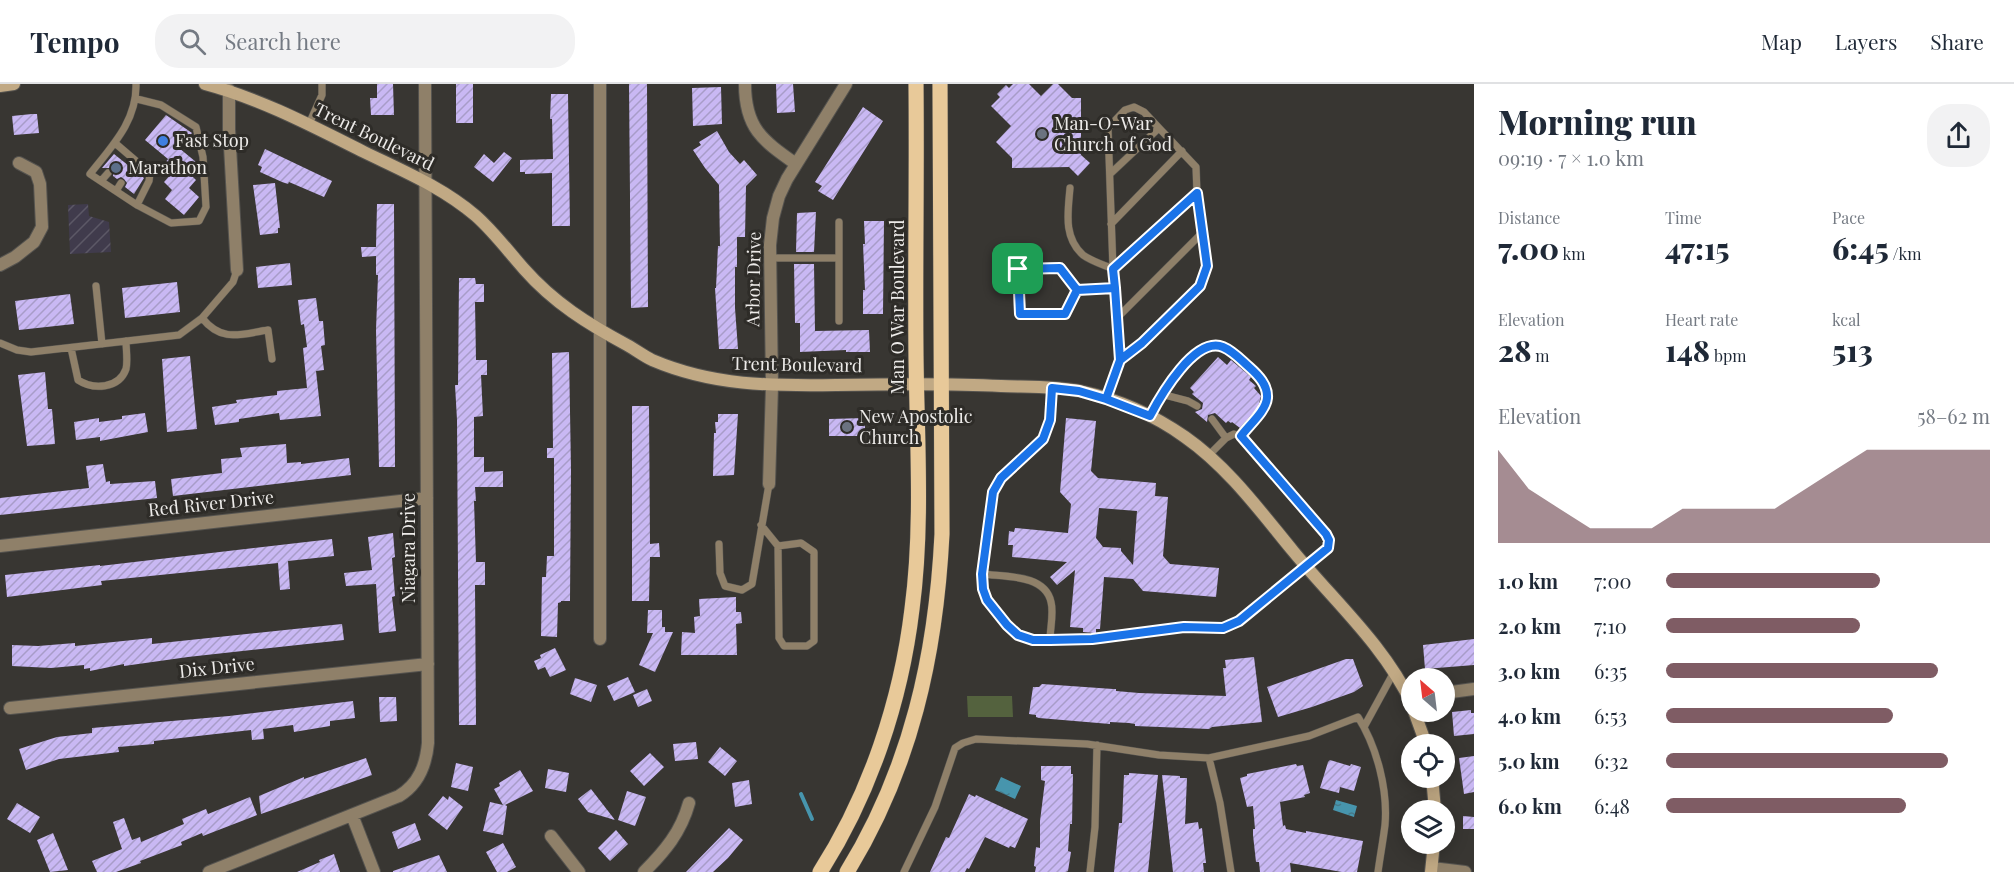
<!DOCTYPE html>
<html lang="en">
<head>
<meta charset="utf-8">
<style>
  body { margin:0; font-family:"Playfair Display",serif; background:#f2f2f3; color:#1f2937; height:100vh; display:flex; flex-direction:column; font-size:22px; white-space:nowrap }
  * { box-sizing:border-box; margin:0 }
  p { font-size:20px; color:#747a83 }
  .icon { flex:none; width:33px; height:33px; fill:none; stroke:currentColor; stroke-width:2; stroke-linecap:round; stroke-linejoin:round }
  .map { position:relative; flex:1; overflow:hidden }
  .details { display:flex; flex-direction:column; background:#fff; width:540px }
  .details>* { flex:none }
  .needle { width:39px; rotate:332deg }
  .tools { position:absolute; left:1401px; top:584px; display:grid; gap:12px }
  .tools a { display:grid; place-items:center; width:54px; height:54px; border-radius:50%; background:#fff; box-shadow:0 3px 15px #0003; font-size:30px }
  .pin { position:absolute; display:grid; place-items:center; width:51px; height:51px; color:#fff; margin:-26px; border-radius:12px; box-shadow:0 3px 9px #0006 }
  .round { display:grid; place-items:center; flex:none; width:63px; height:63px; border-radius:24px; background:#f2f2f3 }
  .overview { display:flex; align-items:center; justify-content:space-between; height:102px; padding:0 24px }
  h1 { font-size:33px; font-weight:800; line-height:45px }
  .stats { display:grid; grid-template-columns:repeat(3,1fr); gap:9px; height:102px; padding:6px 24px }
  .stats div { display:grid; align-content:center }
  .stats b { font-size:30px; font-weight:800 }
  .stats small { font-size:16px; font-weight:400 }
  .stats p { font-size:16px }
  .chart { height:168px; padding:12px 24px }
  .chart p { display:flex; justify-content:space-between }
  .chart svg { width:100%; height:108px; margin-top:6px; fill:#7f5c64; opacity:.7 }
  ul { padding:0 24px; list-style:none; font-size:20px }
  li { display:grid; grid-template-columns:96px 72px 1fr; align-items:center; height:45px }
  li i { height:15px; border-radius:8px; background:#7f5c64 }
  header { display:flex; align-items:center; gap:36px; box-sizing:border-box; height:84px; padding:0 30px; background:#fff; border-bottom:2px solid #e0e1e3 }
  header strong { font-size:28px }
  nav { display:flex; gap:33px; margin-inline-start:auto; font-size:21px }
  .search { width:420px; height:54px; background:#f2f2f3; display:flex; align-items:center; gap:15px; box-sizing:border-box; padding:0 21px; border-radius:24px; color:#747a83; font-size:22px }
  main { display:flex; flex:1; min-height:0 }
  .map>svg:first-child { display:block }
  .industrial { fill:url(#industrial-furrows) }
  .pitch { fill:#54623e }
  .water { fill:url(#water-ripples) }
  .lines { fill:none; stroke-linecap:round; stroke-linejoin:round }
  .stream { stroke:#4795ad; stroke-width:4 }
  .building { fill:url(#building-hatch); fill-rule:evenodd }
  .lane-casing { stroke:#55534f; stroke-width:8 }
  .street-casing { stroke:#55534f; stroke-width:14 }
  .secondary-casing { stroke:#55534f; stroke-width:14 }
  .primary-casing { stroke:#55534f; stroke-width:16 }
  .lane { stroke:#8f8069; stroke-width:7 }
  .street { stroke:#8f8069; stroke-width:12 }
  .secondary { stroke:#c1a984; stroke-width:12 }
  .primary { stroke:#e8c999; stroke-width:15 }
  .route-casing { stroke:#fff; stroke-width:12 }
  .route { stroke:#1a73e8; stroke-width:8 }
  .worship-dot { fill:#6b7280; stroke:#2e2c28; stroke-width:2 }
  .shop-dot { fill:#3f7fe0; stroke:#2e2c28; stroke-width:2 }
  .service-dot { fill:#5c6f8a; stroke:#2e2c28; stroke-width:2 }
  .labels { text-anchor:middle; stroke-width:6; stroke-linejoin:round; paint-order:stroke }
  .poi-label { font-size:18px; fill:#edebe9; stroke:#2e2c28; text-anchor:start }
  .street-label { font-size:18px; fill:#edebe9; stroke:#2e2c28 }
</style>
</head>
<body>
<header>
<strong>Tempo</strong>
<div class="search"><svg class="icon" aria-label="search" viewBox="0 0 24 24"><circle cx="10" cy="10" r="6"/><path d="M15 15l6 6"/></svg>Search here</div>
<nav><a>Map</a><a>Layers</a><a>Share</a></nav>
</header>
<main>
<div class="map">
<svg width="1474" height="788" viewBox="0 0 1474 788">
  <defs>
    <pattern id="industrial-furrows" width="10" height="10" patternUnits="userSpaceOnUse" patternTransform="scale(1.5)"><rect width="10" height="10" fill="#403b4c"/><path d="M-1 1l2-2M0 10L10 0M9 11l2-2" fill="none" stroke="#5c5866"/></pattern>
    <pattern id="water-ripples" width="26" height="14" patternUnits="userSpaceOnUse" patternTransform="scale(1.5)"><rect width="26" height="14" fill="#4795ad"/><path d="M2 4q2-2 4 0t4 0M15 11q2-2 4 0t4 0" fill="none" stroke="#477989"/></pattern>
    <pattern id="building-hatch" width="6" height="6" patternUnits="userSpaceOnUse" patternTransform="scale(1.5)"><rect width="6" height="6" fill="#c9b8f3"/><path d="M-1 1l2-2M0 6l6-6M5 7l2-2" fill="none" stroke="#a89cc8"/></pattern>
  </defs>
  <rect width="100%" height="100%" fill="#383632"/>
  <path class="industrial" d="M88,120L89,132L109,138L111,168L70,170L68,121Z"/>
  <path class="pitch" d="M967,612H1012L1013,633H968Z"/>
  <path class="water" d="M1001,693L1021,702L1015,715L995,706Z
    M1336,716L1357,722L1354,733L1333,726Z"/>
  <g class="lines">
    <path class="stream" d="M801,710L812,735"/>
  </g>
  <path class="building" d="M377,0H393L394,31H371L370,14H377Z
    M456,0H473V39H456Z
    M629,0H647L648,223L631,224Z
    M776,0H793L795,28L777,29Z
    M1013,0H1029L1041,12L1053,0H1058L1072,14H1081V71L1090,79L1078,92L1069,83L1012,84V74L996,58L1011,42L991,22L1000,13L997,10L1006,1L1009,4Z
    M721,3L722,40L693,42L692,4Z
    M551,10H568L570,142H552V89L525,90V88H520V76L553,75L552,35H550Z
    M863,23L883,37L833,116L818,107L822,102L815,98Z
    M32,30H37L39,49L14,51L12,32Z
    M166,31L192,49L179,64L196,78L191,83L195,87L191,91L196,96L189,104L199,113L184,131L165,115L172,106L164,98L171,90L162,83L168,75L145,56Z
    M717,47L729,68L740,80L744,76L757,91L746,102L745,153H737V183H735V224L738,265H719L715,204H716L718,162H720L719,101L705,84L693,66L701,61L699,58Z
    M265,65L332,97L324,113L289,98L288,100L282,98L260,88L262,83L258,81Z
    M504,68L512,74L493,98L474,83L484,70L494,79Z
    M114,70L144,94L134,110L125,103L127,99L124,95L121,93L117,95L113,92V88L111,84H102Z
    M275,99L280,144H278V149L260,151L253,101Z
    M377,120H394L395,383H379L376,246L378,191H376V172L362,173L361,163H376Z
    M816,128L814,168H796L797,129Z
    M864,137H884L883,230H863V206H865L863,160H865Z
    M290,179L292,201L258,204L256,183Z
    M794,180H814L815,247L869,246L870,268H846V266L800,268V239H795Z
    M459,194H475L476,200H484V218H475L476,276H487V291H481L483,332L474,333V373H484V388L503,387V403H475L476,417H474L476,478H485V501H475L476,641H459L457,336L455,301H458Z
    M177,198L180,228L125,234L122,204Z
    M70,210L74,240L19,246L15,217Z
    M316,214L319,237H323L325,261L321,262L324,286L316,287L321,332L280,336L279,329L239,335V338L215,341L212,323L237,319L236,316L277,311V307L307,304L303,264L307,263L304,240L301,241L298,216Z
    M569,268L571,386L570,517H561V518L558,519L557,553L541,552L542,493H546L547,472H554V374H547V364H553L552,269Z
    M190,272L197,345L167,348L162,275Z
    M1218,273L1227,281L1231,276L1251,293L1249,296L1256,302L1254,304L1261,312L1258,323L1240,344L1232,338L1231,339L1228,337L1226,339L1215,329L1208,331L1207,338L1195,328L1202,325L1203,319L1192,310L1194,308L1190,304Z
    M45,288L48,325H52L55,360L27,362L18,291Z
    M632,322H649L650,460L659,459L660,473H650L649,517H632Z
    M145,329L148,348L100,357V353L76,356L74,338L99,334V338L122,335V332Z
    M718,330H738L734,391L713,392L714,349H716L715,338H718Z
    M865,334V352H829V335Z
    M1066,334L1096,337L1091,387L1098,394L1156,399L1155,412L1168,413L1163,472L1170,480L1219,484L1216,513L1143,507L1133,495L1104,493L1100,545H1096V549H1094L1083,548V544L1070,543L1075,486L1057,501L1050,493L1067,478L1012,473L1013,461H1008L1009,447L1014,448L1015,444L1068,449L1071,420L1060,408ZM1099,424L1137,427L1133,481L1121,467V464L1103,463L1096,454Z
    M286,360L287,379L301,378V380L349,374L351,391L173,412L171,395L222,389L221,375L242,373L240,364Z
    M103,380L106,398L110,397V400L155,397L157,414L0,431V414L89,404L86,382Z
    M393,449L395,473L392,474L395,512L392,513L396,547L379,549L376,500L346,502L344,489L372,486L368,453Z
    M332,455L334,472L288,477L290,505L280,506L278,479L101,497L102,501L7,513L5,491L100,481V482Z
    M736,513V528H741L742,539L736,540L737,571H681L682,548L695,549L694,533L700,532L699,515Z
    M648,526H662V543H665V548H673L655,588L639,581L653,549H647Z
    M342,540L344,556L188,573L124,582V580L90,587V584L84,585V581L51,584L12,582V561L38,562L75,559V562L152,554V560Z
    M1474,555V581L1425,585L1423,561Z
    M555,564L566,586L550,593L545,583L538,586L534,577L541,574L540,571Z
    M1254,573L1262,638L1212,643L1209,645L1135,642V640L1129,639L1110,638V640L1039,634L1036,633V631L1029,630L1033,603H1039L1042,600L1113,605H1116V607L1139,609L1226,612L1223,584H1226L1225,576Z
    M1346,575H1353L1363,602L1354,608L1312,623L1278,633L1267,603Z
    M628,593L635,608L614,617L607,602Z
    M575,594L597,601L591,618L570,610Z
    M647,605L652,617L638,623L633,611Z
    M379,613H396L397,637L380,638Z
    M353,617L355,634L330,637V642L294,648L293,641L263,645L264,655L252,656L251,646L154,657V660L118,663L119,668L59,675L26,686L19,665L57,653L92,649V644L229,632Z
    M1471,626V629H1474V650L1454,652L1452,628Z
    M696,658L698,675L675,677L673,660Z
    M720,663L737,677L725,692L708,678Z
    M650,669L664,683L644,702L630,687Z
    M1474,672V708L1464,710L1459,674Z
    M366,674L372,691L261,730L259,712L304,693V695Z
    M1330,676L1350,682L1351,680L1361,683L1354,707L1340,703L1339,709L1320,704L1328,678Z
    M456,679L473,683L468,707L451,703Z
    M1296,680L1297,682L1303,681L1310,709L1304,711L1305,713L1280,718L1283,742L1285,741L1286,745L1306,749V747L1363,757L1357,788H1342L1290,779L1291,788H1260L1259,778H1256L1253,751V745H1255L1253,722L1247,723L1240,694L1247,692V690Z
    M1041,682H1071V690H1073L1072,740H1070L1068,767L1071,768L1068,787L1066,788H1035L1036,783L1034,782L1036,763L1040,764V737L1045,697L1041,696Z
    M548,685L569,689L566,708L545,704Z
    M520,686L533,707L505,721L507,722L503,751L483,747L490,718L503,721L494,705L500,702L499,699Z
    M1129,689L1158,691L1148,788H1114L1119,739H1122L1124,691H1129Z
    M1162,691L1180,692V694H1187L1185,740L1198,738L1199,745L1202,744L1206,779H1203L1204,788H1173Z
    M749,696L752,720L735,723L732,699Z
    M591,705L615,736L588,728L578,715Z
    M627,707L646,713L635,742L618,736Z
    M969,710L975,713L976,711L1028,735L1015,764L1010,762L1009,764L985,753L969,785L967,784L965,788H930L946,753L949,754Z
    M443,712L448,716L449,712L463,723L447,746L428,731Z
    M250,713L257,731L203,752L202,749L181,758L182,761L140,777L141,779L116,788H97L92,777L122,765L113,738L124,734L132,756L140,753L141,758L184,740L182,735L206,725L208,730Z
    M17,719L40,733L30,749L7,735Z
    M1463,732L1474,733V745H1463Z
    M415,739L421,756L398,765L392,748Z
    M729,744L743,756L728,774L713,788H686Z
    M616,746L628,760L610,777L598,764Z
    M53,749L68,786L50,788L37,756Z
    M503,759L516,783L507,788H497L486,768Z
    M334,770L340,788H297L320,778L319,776Z
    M439,771L447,788H393V787Z"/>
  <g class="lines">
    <g class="lane-casing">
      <path id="lane" d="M137,15L161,21L196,43L203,73L206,123L199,137L171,139L137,121
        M309,40L322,11V0
        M115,59L150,89L149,97L137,121L90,90C112,62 137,37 136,0
        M1110,90L1159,44L1196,83L1197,109L1207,182L1204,195L1200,202L1142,259L1121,276
        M101,97L108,89
        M1070,104C1068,128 1063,153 1083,171C1091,177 1104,181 1113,185L1197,109
        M116,107L121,99
        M1111,140L1182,67
        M770,174H839
        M96,202L102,260
        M1077,206L1065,230H1020L1018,185L1060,184L1077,206L1115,204
        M202,234C222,259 241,250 268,246L272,275
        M1117,234L1202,149
        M839,237V138
        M0,259L17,266L31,268L179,251L202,234L233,198L237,186
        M71,264L78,296C93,306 119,305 126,285C128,277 126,265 126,257
        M1052,304L1050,336L1043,355L1001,394L993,408L983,490V505L987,516L1007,541L1018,551L1033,556H1050L1092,555L1184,543L1223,544L1239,537L1328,464L1329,456L1326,450L1241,352L1234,350L1226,354L1208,372
        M1161,310L1188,317L1197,322
        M1106,315L1121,276L1113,185L1108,44L1125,26L1134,23L1144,28L1159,44
        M1150,332C1160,311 1195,252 1223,263C1233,267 1241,276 1249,283C1258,291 1268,301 1267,314C1266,328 1249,341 1241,352
        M1212,335L1226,354
        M761,441L778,462L779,554L784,562H807L814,557V468L801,459L778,462
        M719,460L720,489L725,502L742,506L752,500L769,400
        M983,490C1005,493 1045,490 1051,518C1054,529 1050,545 1050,556
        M1364,643L1394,588
        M1209,674L1220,719L1231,788
        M904,788L935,723L955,664L963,659L976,655L1087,660L1159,671L1209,674L1309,652L1358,633C1377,663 1388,706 1385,741C1383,757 1380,773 1378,788
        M1090,788L1095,743L1097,661"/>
    </g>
    <g class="street-casing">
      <path id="street" d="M600,0V555
        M745,0C745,44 762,56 796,80
        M229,6V45L237,186
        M0,181L15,173L34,158L42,143L40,100L36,88L19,79
        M769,400L772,302L770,161L773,134L779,112L787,95L846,0
        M0,462L427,414
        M1444,609L1474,605
        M10,624L428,580
        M352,731L374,788
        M551,752L579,788
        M1432,784L1465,788
        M209,788L399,712C419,700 426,681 428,659L425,0
        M644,788C665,767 681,748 689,719"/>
    </g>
    <g class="secondary-casing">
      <path id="secondary" d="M205,0C261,15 312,42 364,68C403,87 442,103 476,132C494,148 508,167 524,185C554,219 588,240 627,261C636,266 644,272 652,276C713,302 771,302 836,301C891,300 946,299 1001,302C1027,303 1054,302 1080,307C1117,315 1154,331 1185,353C1228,383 1260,427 1293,467C1334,517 1384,561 1412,620
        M0,2L14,0
        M1414,627L1426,660
        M1432,693L1435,726
        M1431,788L1434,759"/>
    </g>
    <g class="primary-casing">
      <path id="primary" d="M820,788C870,710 901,617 912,525C923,442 917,356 916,272C915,181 917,91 916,0
        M847,788C911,684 936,571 942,450L940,0"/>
    </g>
    <use href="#lane" class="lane"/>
    <use href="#street" class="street"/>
    <use href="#secondary" class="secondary"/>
    <use href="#primary" class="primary"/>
  </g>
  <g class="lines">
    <g class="route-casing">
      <path id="route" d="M1018,185L1060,184L1077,206L1115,204L1120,276L1106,315L1079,307L1052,304L1050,336L1043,355L1001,394L993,408L982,490L983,505L987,516L1007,541L1018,551L1033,556H1050L1092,555L1184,543L1223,544L1239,537L1328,464L1329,456L1326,450L1241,352C1249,341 1266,327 1267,314C1268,301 1258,291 1249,283C1241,276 1233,267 1223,263C1195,252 1161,311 1150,332L1106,315L1120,276L1142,259L1200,202L1207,182L1197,109L1113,185L1115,204L1077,206L1065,230H1020L1018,185"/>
    </g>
    <use href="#route" class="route"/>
  </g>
  <g class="worship-dot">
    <circle cx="1042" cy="50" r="6"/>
    <circle cx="847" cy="343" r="6"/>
  </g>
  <circle class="shop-dot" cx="163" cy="57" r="6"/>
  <circle class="service-dot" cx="116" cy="84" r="6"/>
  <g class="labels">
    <g class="poi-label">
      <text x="1054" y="46">Man-O-War<tspan x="1054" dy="21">Church of God</tspan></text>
      <text x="175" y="63">Fast Stop</text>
      <text x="128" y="90">Marathon</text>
      <text x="859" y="339">New Apostolic<tspan x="859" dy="21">Church</tspan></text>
    </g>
    <g class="street-label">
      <text transform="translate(374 53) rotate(26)" y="6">Trent Boulevard</text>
      <text transform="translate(754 195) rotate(-89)" y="6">Arbor Drive</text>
      <text transform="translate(898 223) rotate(-90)" y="6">Man O War Boulevard</text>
      <text transform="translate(797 281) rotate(1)" y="6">Trent Boulevard</text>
      <text transform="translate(211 420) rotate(-6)" y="6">Red River Drive</text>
      <text transform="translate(409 464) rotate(-90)" y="6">Niagara Drive</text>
      <text transform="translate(217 584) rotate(-6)" y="6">Dix Drive</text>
    </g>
  </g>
</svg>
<div class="tools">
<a><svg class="needle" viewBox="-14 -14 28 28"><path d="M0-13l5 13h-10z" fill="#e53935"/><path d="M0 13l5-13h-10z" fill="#747a83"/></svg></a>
<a><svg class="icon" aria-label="locate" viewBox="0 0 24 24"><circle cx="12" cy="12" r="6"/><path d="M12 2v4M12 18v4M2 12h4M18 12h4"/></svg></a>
<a><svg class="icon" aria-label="layers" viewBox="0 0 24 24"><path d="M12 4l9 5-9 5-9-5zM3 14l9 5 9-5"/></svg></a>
</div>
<div class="pin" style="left:1018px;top:185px;background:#1e9e55"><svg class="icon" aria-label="arrive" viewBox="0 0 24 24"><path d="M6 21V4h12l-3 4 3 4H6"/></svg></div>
</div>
<section class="details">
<div class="overview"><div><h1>Morning run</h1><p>09:19 · 7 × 1.0 km</p></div><a class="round"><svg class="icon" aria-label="share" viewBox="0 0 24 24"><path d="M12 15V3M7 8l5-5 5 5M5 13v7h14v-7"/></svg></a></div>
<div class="stats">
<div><p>Distance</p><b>7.00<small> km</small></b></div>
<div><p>Time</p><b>47:15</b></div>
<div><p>Pace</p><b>6:45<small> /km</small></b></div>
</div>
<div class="stats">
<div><p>Elevation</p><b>28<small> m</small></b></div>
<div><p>Heart rate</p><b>148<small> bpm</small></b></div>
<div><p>kcal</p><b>513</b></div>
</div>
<div class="chart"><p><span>Elevation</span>58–62 m</p>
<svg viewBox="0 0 160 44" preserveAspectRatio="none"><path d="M0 44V6L10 22L20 30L30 38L40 38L50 38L60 30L70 30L80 30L90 30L100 22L110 14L120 6L130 6L140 6L150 6L160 6V44z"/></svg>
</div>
<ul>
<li><b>1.0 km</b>7:00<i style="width:66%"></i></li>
<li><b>2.0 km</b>7:10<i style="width:60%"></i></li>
<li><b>3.0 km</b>6:35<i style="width:84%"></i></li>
<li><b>4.0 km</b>6:53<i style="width:70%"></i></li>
<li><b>5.0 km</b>6:32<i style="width:87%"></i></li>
<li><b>6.0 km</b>6:48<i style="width:74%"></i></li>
</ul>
</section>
</main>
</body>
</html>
